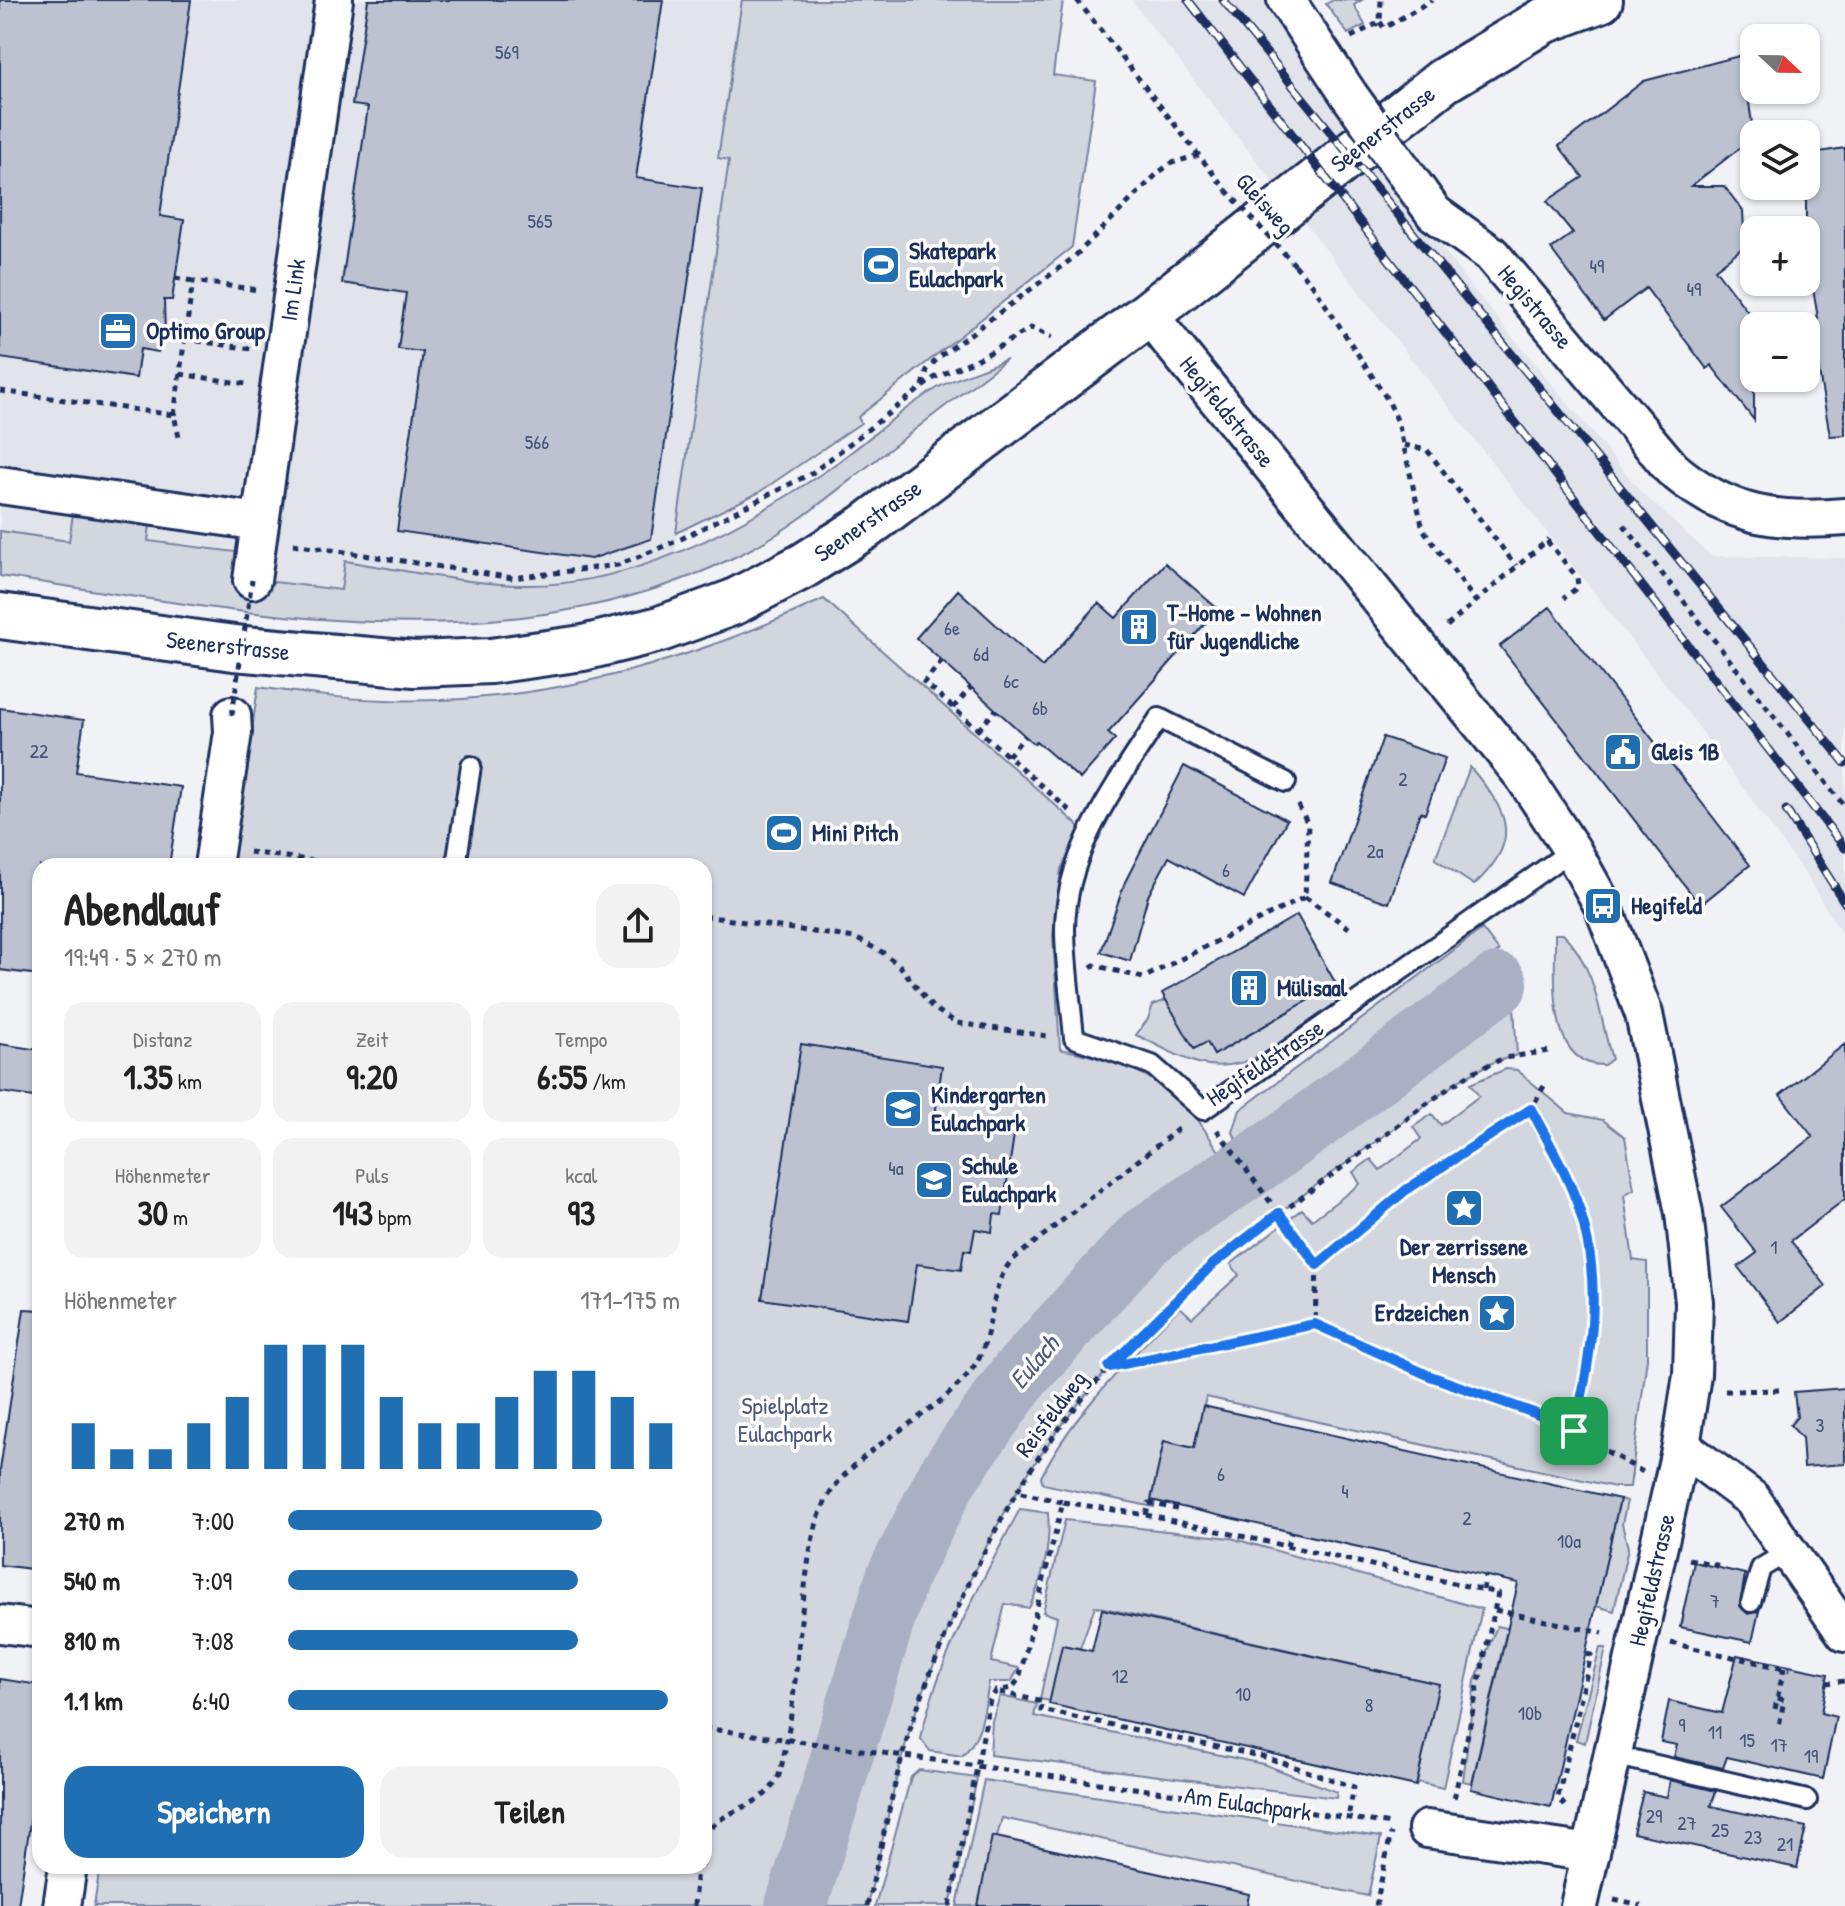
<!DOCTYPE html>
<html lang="de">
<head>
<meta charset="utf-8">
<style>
  body { margin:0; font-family:"Patrick Hand",sans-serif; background:#f2f2f2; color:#222; height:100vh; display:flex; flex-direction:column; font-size:30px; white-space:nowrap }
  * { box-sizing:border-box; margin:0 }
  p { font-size:26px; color:#767676 }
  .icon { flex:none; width:44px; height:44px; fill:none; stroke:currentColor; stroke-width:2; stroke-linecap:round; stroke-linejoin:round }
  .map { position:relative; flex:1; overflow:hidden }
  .panel { position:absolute; left:32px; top:858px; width:680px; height:1016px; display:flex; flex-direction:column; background:#fff; border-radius:24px; box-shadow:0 2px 6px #0004 }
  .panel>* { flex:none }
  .needle { width:52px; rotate:112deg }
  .buttons { position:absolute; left:1740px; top:24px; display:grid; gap:16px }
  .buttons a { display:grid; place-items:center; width:80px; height:80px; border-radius:16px; background:#fff; box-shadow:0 2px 6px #0004; font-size:40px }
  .pin { position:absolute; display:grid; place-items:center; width:68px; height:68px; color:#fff; margin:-34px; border-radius:16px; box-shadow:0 4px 12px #0006 }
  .round { display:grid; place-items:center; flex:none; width:84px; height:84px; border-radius:24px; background:#f2f2f2 }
  .head { display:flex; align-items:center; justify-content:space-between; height:136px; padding:0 32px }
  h1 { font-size:44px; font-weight:800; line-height:60px }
  .metrics { display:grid; grid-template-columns:repeat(3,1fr); gap:12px; height:136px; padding:8px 32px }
  .metrics div { display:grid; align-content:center; border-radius:20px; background:#f2f2f2; text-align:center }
  .metrics b { font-size:34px; font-weight:800 }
  .metrics small { font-size:22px; font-weight:400 }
  .metrics p { font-size:22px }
  .chart { height:224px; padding:16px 32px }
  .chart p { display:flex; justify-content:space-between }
  .chart svg { width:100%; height:144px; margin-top:8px; stroke:#1f6fb2; stroke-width:6 }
  .primary-button { display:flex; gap:16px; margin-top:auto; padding:16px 32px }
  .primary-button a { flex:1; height:92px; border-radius:24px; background:#1f6fb2; color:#fff; font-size:32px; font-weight:800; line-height:92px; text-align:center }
  .primary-button a+a { background:#f2f2f2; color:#222 }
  ul { padding:0 32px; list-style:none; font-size:26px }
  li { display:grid; grid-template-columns:128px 96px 1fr; align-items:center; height:60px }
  li i { height:20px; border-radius:10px; background:#1f6fb2 }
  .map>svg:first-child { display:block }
  .built { fill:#e1e4ea }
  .green { fill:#d2d6df; stroke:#76829e; stroke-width:2 }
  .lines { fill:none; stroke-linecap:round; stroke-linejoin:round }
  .river { stroke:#a8b0c2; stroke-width:62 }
  .building { fill:#bcc2d0; stroke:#1b2f5e; stroke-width:2 }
  .service-casing { stroke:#1b2f5e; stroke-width:24 }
  .minor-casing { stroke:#1b2f5e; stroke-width:42 }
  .secondary-casing { stroke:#1b2f5e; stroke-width:50 }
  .path { stroke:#1b2f5e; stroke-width:5; stroke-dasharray:6 6; stroke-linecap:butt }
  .service { stroke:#fff; stroke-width:18 }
  .minor { stroke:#fff; stroke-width:36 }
  .secondary { stroke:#fff; stroke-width:44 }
  .rail-casing { stroke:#1b2f5e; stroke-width:9 }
  .rail { stroke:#fff; stroke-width:6; stroke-dasharray:18; stroke-linecap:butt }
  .minor-bridge-casing { stroke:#1b2f5e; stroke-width:42; stroke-linecap:butt }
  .path-bridge { stroke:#1b2f5e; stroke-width:5; stroke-dasharray:6 6; stroke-linecap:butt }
  .minor-bridge { stroke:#fff; stroke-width:36 }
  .route-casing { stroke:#fff; stroke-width:16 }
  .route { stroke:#1a73e8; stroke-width:10 }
  .labels { text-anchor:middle; stroke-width:7; stroke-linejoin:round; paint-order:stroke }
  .number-label { font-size:20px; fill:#43547a }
  .street-label { font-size:24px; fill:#1b2f5e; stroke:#fff }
  .poi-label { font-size:24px; font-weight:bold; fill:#1b2f5e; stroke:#fff; text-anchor:start }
  .park-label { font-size:24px; fill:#49597e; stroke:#fff }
  .water-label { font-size:26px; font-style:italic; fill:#4c5c81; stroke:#fff }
</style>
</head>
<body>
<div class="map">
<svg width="1845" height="1906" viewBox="0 0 1845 1906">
  <rect width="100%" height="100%" fill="#f1f2f5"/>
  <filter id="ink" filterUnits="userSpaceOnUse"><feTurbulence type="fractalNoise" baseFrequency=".0125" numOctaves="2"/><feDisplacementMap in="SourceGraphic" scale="16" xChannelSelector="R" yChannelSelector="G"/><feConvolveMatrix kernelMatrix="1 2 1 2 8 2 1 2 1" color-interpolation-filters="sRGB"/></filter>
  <g filter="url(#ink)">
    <path class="built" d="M0,0H742L718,157L729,160L674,558L608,582L544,588L342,591L0,544Z
      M1131,0H1269L1464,278L1642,493L1711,556L1845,558V940L1806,875L1695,722Z"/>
    <path class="green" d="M742,0H1063L1053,75L1096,81L1072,247L858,417L861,423L758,493L676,533L729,160L718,158Z
      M1333,0H1362L1354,5L1365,25L1348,34L1326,4Z
      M1007,359C958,396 910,433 863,470C826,499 790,529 749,550C514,671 247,613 0,576V531L69,541L73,514L150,525L148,541L236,552L233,577L341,590L345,561C402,570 461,583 519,585C630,588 738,530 827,470C865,444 899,410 939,387C960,376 984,369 1007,359Z
      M824,599L1082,829L1061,869L1053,936L1060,1049C1107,1058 1157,1072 1190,1109C1200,1122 1209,1137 1219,1151L1236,1139L1233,1132L1240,1110L1482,929L1499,951L1482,965L1514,1007L1517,1055L1492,1063L1460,1080C1308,1192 1147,1297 1039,1457C992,1525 951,1618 922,1695C896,1762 885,1837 867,1906H94L100,1866H704V866H233L258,687C300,693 342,699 385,700C539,706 685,663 824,599Z
      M1470,767C1506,810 1525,838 1474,885L1435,859Z
      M1555,934H1563C1597,967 1599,1016 1612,1059L1604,1065C1545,1066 1556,975 1555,934Z
      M1336,984L1345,997C1304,1028 1254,1078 1198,1063C1176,1057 1157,1044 1136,1035L1148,1019L1153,1005L1166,1000L1207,1042L1214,1055Z
      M1506,1069L1517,1070L1568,1113L1603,1120L1625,1137L1634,1189L1624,1195L1633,1260L1647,1262V1358L1630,1487H1615L1206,1397L1194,1448L1169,1443L1154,1507L1043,1484L1041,1477C1073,1412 1131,1359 1180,1307L1192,1318L1239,1275L1231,1264L1302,1209L1312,1220L1360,1184L1353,1172L1371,1159L1380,1170L1421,1139L1413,1127L1432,1114L1441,1125L1479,1096L1470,1084Z
      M1620,1499L1627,1501L1622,1524L1628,1548L1614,1611L1596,1606Z
      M1020,1509L1048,1513C1051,1545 1043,1580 1029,1608L1005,1604L991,1662L1019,1668L1011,1682H989C984,1709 983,1736 962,1756L930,1751L921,1739C934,1668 985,1574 1020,1509Z
      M1065,1520L1231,1538L1482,1609L1443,1788L1417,1782L1438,1684L1095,1606L1080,1648L1063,1646L1050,1701L1040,1699L1057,1617L1043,1612Z
      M1497,1626L1507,1628L1472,1783L1463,1781L1475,1681Z
      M1600,1648H1606L1585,1743L1576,1740Z
      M1000,1696L1037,1704L1034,1716L1263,1764L1337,1792L1336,1798L990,1755L992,1721Z
      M919,1770L977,1778L950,1906H875L911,1777Z
      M984,1780L1009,1784L1381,1837L1368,1896L1002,1818L978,1906H957Z"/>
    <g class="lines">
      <path class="river" d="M796,1906L897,1577L948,1476L1019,1376L1144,1238L1280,1146L1497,984"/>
    </g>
    <path class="building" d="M0,0H191L160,216L184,220L172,300H164L165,337L158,352L140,349L136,378L0,358Z
      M368,0H663L636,178L702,188L651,539L591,559L397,531L423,352L398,349L406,293L342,283L368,107L352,105Z
      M1754,52V88L1747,89L1754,137L1691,186H1724L1743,211L1745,246L1715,269L1754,320V420L1711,365L1707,369L1646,288L1604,320L1551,249L1573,233L1547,201L1583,177L1559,146L1644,81Z
      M1845,148V435L1830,436L1810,320L1818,318L1806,248V154Z
      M1165,563L1218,609L1108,733L1115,739L1080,779L1036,741L1034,744L916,638L958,590L1042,667L1099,603L1116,618Z
      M1550,607L1750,865L1700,905L1500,646Z
      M0,708L84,720L76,772L181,787L169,866H40V975L0,970Z
      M1383,737L1445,758L1425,814L1420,812L1389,903L1332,883Z
      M1184,766L1287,820L1244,898L1169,857L1148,896L1130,961L1101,952L1125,882Z
      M1297,915L1336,984L1214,1055L1207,1042L1194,1049L1162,993Z
      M0,1044L40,1050V1098L0,1092Z
      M801,1044L942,1066L934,1123L1014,1135L1002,1215L994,1214L992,1232L975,1229L971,1251L964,1250L961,1270L917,1264L908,1321L762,1299Z
      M1845,1044V1199L1791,1241L1826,1286L1780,1322L1738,1267L1757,1253L1721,1207L1813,1137L1780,1095Z
      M24,1309L40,1310V1570L0,1565V1470Z
      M1845,1388V1464L1804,1467L1802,1438L1790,1425L1797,1417L1794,1392Z
      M1203,1406L1620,1499L1551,1807L1471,1789L1518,1583L1151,1500L1164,1441L1194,1448Z
      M1694,1562L1745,1574L1740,1606L1748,1614L1759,1611L1752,1642L1680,1627Z
      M1102,1609L1439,1684L1416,1786L1049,1704L1062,1645L1092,1651Z
      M1737,1655L1828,1674L1821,1713L1836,1717L1823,1779L1727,1757L1723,1768L1674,1757L1677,1745L1661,1742L1669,1701L1722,1713Z
      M0,1679L40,1685V1754L18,1906H0Z
      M1670,1780L1716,1791L1711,1806L1806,1827L1797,1868L1633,1833L1643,1792L1667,1797Z
      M992,1836L1249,1894L1247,1906H978Z"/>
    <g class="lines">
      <g class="service-casing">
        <path id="service" d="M1286,782L1159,718C1118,783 1066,848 1065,928C1065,965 1071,1002 1074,1038L1152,1065L1203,1110L1572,850
          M456,866L471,766
          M1751,1602L1761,1568L1788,1552
          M1613,1755L1807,1800"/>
      </g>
      <g class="minor-casing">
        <path id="minor" d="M1286,0L1349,95
          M1408,177L1434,213L1491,254L1672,469C1728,516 1774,523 1845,517
          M1148,314L1524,777L1572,850L1603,906L1644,1014L1684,1213L1694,1302L1692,1375L1681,1446L1579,1906
          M0,485L260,522
          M252,580L334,0
          M213,866L233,732L232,715
          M1681,1446L1752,1499L1845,1633
          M0,1624L40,1629
          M1427,1829L1591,1853
          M62,1906L68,1866"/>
      </g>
      <g class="secondary-casing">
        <path id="secondary" d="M0,616L234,648L415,664L491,661L583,648L660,629L734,602L803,566L865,527L1148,314L1443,81L1543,21L1600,0"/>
      </g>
      <path class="path" d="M1077,0L1226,190
        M1380,22L1384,28L1432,0
        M1351,37L1380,22L1381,0
        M1295,265L1312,284L1389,402L1398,422L1423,529L1476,602
        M175,278L193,281
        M185,339L251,349
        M180,374L246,384
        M923,386L927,370L938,358L1073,258L1159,172L1172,163L1199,155
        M0,391L174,415L179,437
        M174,415L193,281L259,290
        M1404,445L1427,450L1516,566
        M1624,525L1845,807
        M1547,541L1577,577L1578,587L1564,598
        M293,544L513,578L618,565L679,540L812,473L934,378L984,356L1031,328L1052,337
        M1447,626L1549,539
        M942,661L924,682L1070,811
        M953,708L971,687
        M978,730L996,710
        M1008,756L1025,736
        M1298,805L1308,824L1305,897
        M249,852L352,866
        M1305,897L1349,928
        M704,916L855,938L882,952L900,966L932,1007L957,1023L1047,1036
        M1091,967L1094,965L1143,978L1305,897
        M1544,1086L1531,1109C1548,1141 1567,1173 1579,1208C1603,1281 1592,1358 1574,1431
        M1217,1130L1317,1265L1315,1324
        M1317,1265L1406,1190L1531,1109
        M1110,1367L1315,1324L1430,1376L1554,1421L1643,1472
        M1725,1391L1785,1390
        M1063,1502L1146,1515L1498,1593L1454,1799
        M1146,1515L1149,1503L1177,1509
        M1287,1546L1291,1532
        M1689,1559L1721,1566
        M1483,1590L1485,1576
        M1495,1610L1603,1633
        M1671,1643L1790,1670
        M1826,1683L1845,1681
        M1000,1692L1043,1702L1041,1710L1265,1757L1354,1787L1348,1818
        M1778,1698L1784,1700L1779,1726
        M1775,1709L1784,1668
        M704,1728L1392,1824
        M1565,1806L1558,1797L1591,1655L1585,1654
        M704,1837C723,1805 765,1810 779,1775C794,1723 797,1649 804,1594C809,1558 812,1519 833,1489C868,1441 937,1416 972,1369C996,1337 986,1293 1011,1261L1183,1125
        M1614,1900L1641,1906
        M694,1906L697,1866
        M867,1906C885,1836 896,1762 922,1695C950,1620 994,1523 1039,1457C1122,1335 1227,1252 1344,1166C1386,1135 1427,1102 1471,1073L1504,1058L1549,1051
        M950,1906L990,1700L996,1691L1012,1688L1019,1679L1063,1502L1017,1492
        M1376,1906L1391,1833"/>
      <use href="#service" class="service"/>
      <use href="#minor" class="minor"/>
      <use href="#secondary" class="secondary"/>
      <g class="rail-casing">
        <path id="rail" d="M1188,0L1845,848
          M1223,0L1845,763
          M1786,810L1845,903"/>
      </g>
      <use href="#rail" class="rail"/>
      <g class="minor-bridge-casing">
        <path id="minor-bridge" d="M1349,95L1408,177"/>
      </g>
      <path class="path-bridge" d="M1226,190L1295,265
        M232,715L252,580"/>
      <use href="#minor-bridge" class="minor-bridge"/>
    </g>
  </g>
  <g class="lines" filter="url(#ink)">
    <g class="route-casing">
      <path id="route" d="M1531,1109C1548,1141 1567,1173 1579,1208C1603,1281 1592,1358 1574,1431L1534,1413L1430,1376L1315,1324L1109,1367L1211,1266L1279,1213L1317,1265L1406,1190Z"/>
    </g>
    <use href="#route" class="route"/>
  </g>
  <defs>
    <g id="stadium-square" transform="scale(2)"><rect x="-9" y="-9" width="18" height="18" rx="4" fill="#1f6fb2" stroke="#fff"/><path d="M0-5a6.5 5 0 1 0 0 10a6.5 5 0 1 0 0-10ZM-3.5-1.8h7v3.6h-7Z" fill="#fff"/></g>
    <g id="office-square" transform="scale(2)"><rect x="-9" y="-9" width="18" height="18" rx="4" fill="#1f6fb2" stroke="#fff"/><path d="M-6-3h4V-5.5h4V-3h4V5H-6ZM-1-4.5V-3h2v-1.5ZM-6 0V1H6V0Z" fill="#fff"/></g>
    <g id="building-square" transform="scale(2)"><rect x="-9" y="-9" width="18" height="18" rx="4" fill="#1f6fb2" stroke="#fff"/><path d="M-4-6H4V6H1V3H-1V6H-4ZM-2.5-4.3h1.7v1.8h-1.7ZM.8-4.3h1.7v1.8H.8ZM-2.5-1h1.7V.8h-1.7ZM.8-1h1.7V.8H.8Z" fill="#fff"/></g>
    <g id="civic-square" transform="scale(2)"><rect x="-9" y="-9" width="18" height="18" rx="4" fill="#1f6fb2" stroke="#fff"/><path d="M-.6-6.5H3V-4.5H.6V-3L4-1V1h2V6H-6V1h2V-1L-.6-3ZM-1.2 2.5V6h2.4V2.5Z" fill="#fff"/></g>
    <g id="bus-square" transform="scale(2)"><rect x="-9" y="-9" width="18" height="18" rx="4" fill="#1f6fb2" stroke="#fff"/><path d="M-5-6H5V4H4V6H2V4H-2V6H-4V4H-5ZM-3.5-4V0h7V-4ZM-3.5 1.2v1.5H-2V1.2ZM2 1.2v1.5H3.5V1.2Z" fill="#fff"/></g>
    <g id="school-square" transform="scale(2)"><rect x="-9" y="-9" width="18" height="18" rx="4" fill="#1f6fb2" stroke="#fff"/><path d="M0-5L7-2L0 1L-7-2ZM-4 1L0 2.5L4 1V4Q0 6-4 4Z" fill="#fff"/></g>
    <g id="sight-square" transform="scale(2)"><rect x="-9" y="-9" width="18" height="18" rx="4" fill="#1f6fb2" stroke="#fff"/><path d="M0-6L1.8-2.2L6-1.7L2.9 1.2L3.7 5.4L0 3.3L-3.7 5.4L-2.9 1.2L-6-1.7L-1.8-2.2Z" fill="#fff"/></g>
  </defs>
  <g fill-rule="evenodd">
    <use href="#stadium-square" x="881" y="265"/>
    <use href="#office-square" x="118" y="331"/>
    <use href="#building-square" x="1139" y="627"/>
    <use href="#civic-square" x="1623" y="752"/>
    <use href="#stadium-square" x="784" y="833"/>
    <use href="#bus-square" x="1603" y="906"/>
    <use href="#building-square" x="1249" y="988"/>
    <use href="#school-square" x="903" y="1109"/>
    <use href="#school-square" x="934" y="1180"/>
    <use href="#sight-square" x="1464" y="1208"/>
    <use href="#sight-square" x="1497" y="1313"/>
  </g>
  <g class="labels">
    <g class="number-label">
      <text x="507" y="59">569</text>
      <text x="540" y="228">565</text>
      <text x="1597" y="273">49</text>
      <text x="1694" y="296">49</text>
      <text x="537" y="449">566</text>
      <text x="952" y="635">6e</text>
      <text x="981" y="661">6d</text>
      <text x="1011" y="688">6c</text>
      <text x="1040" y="715">6b</text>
      <text x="39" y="758">22</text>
      <text x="1403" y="786">2</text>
      <text x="1375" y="858">2a</text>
      <text x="1226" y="877">6</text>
      <text x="896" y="1175">4a</text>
      <text x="1774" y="1254">1</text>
      <text x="1820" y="1432">3</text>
      <text x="1221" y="1481">6</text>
      <text x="1345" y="1498">4</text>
      <text x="1467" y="1525">2</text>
      <text x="1569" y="1548">10a</text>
      <text x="1715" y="1608">7</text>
      <text x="1120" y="1683">12</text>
      <text x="1243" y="1701">10</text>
      <text x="1369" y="1712">8</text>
      <text x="1530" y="1720">10b</text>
      <text x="1682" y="1732">9</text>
      <text x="1715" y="1739">11</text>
      <text x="1747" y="1747">15</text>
      <text x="1779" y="1752">17</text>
      <text x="1811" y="1763">19</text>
      <text x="1654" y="1823">29</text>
      <text x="1687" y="1830">27</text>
      <text x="1720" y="1837">25</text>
      <text x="1753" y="1844">23</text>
      <text x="1785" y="1851">21</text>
    </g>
    <g class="street-label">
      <text transform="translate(1383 129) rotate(-38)" y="8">Seenerstrasse</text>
      <text transform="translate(1265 204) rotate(48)" y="8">Gleisweg</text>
      <text transform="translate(293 290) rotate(-82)" y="8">Im Link</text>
      <text transform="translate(1535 307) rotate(50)" y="8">Hegistrasse</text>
      <text transform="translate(1227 412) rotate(51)" y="8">Hegifeldstrasse</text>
      <text transform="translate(868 521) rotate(-35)" y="8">Seenerstrasse</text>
      <text transform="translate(228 646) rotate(6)" y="8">Seenerstrasse</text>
      <text transform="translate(1265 1063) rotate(-34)" y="8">Hegifeldstrasse</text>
      <text transform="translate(1051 1414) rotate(-53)" y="8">Reisfeldweg</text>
      <text transform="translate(1652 1580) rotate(-77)" y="8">Hegifeldstrasse</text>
      <text transform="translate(1248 1804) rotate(8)" y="8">Am Eulachpark</text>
    </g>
    <g class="poi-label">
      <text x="909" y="259">Skatepark<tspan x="909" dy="28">Eulachpark</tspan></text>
      <text x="146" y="339">Optimo Group</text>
      <text x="1167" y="621">T-Home – Wohnen<tspan x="1167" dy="28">für Jugendliche</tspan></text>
      <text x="1651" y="760">Gleis 1B</text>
      <text x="812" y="841">Mini Pitch</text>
      <text x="1631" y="914">Hegifeld</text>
      <text x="1277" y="996">Mülisaal</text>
      <text x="931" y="1103">Kindergarten<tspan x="931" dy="28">Eulachpark</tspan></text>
      <text x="962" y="1174">Schule<tspan x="962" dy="28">Eulachpark</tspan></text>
      <text x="1464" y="1255" text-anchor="middle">Der zerrissene<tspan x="1464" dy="28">Mensch</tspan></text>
      <text x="1469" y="1321" text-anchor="end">Erdzeichen</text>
    </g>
    <g class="park-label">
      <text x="785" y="1414">Spielplatz<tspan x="785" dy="28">Eulachpark</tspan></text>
    </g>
    <g class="water-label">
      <text transform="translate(1034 1362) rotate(-50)" y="9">Eulach</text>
    </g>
  </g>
</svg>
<div class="buttons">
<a><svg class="needle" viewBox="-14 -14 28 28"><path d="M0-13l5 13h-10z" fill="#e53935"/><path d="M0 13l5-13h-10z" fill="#767676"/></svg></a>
<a><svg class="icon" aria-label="layers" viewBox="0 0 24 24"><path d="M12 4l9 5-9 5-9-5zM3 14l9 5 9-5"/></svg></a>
<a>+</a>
<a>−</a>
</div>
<div class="pin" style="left:1574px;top:1431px;background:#1e9e55"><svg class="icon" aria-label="arrive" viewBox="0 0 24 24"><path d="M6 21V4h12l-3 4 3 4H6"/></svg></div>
<section class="panel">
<div class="head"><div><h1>Abendlauf</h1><p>19:49 · 5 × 270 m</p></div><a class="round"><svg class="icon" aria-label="share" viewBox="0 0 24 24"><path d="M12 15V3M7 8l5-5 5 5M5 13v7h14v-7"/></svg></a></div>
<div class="metrics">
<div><p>Distanz</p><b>1.35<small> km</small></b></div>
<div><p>Zeit</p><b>9:20</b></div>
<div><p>Tempo</p><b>6:55<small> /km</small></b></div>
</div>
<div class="metrics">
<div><p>Höhenmeter</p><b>30<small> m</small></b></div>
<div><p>Puls</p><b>143<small> bpm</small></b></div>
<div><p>kcal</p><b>93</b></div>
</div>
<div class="chart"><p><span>Höhenmeter</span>171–175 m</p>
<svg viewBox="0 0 160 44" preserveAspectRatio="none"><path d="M5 44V30M15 44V38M25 44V38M35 44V30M45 44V22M55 44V6M65 44V6M75 44V6M85 44V22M95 44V30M105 44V30M115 44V22M125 44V14M135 44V14M145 44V22M155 44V30"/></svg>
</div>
<ul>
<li><b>270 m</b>7:00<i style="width:80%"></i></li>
<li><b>540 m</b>7:09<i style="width:74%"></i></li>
<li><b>810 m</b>7:08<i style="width:74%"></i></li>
<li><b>1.1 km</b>6:40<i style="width:97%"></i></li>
</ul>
<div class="primary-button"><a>Speichern</a><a>Teilen</a></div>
</section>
</div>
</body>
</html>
